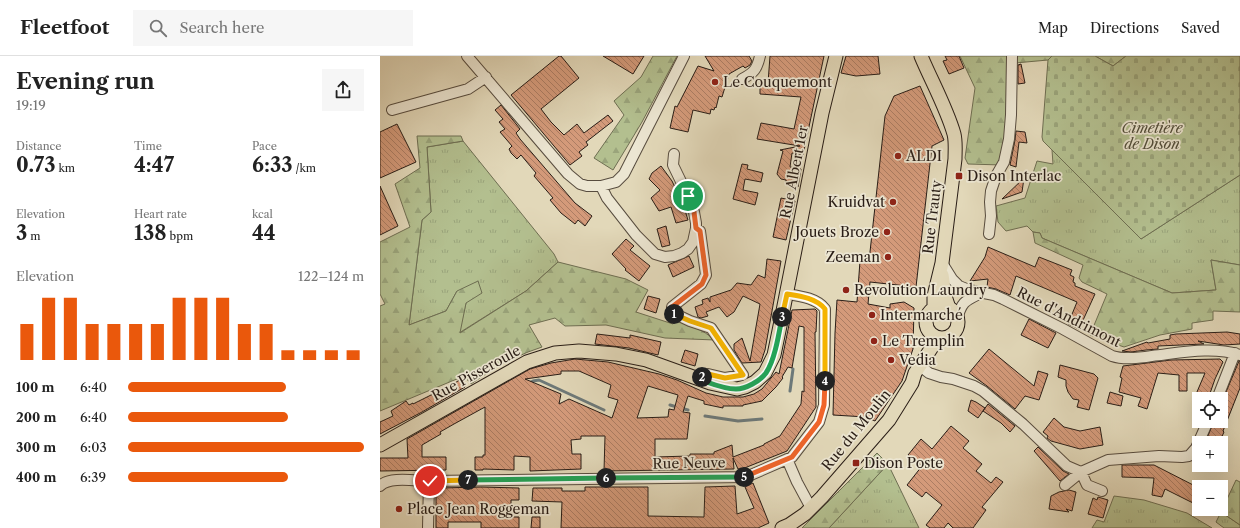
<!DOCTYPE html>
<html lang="en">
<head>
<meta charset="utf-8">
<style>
  body { margin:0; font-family:"Libre Caslon Text",serif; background:#f6f6f6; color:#222; height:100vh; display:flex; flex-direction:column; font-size:15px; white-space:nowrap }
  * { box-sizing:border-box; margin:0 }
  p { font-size:13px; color:#767676 }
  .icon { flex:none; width:22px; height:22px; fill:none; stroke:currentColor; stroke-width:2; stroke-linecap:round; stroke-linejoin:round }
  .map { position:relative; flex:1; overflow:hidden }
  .panel { display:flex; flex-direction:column; background:#fff; width:380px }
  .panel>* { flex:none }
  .controls { position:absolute; left:812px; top:336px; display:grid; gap:8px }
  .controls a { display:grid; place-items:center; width:36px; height:36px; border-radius:0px; background:#fff; box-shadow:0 4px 16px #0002; font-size:20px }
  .pin { position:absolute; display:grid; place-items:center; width:34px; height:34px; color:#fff; margin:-17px; border:2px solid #fff; border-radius:50%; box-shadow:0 1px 4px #0007 }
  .km { position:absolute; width:20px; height:20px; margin:-10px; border-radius:50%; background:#222; color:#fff; font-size:11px; line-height:20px; text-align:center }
  .round { display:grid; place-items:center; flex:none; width:42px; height:42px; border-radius:0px; background:#f6f6f6 }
  .summary { display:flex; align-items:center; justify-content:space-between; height:68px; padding:0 16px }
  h1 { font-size:22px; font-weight:800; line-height:30px }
  .metrics { display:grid; grid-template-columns:repeat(3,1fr); gap:6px; height:68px; padding:4px 16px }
  .metrics div { display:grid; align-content:center }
  .metrics b { font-size:20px; font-weight:800 }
  .metrics small { font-size:11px; font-weight:400 }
  .metrics p { font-size:11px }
  .chart { height:112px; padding:8px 16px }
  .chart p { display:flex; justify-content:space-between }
  .chart svg { width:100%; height:72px; margin-top:4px; stroke:#ea580c; stroke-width:6 }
  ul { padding:0 16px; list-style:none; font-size:13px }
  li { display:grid; grid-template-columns:64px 48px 1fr; align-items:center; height:30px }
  li i { height:10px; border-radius:5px; background:#ea580c }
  header { display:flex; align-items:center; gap:24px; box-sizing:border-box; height:56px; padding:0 20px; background:#fff; border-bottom:1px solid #e0e0e0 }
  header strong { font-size:19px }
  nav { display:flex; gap:22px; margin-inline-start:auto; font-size:14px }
  .search { width:280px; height:36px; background:#f6f6f6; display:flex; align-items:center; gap:10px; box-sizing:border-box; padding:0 14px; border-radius:0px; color:#767676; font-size:15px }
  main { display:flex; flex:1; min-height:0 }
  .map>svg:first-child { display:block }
  .grass { fill:url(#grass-tufts); stroke:#6e6e52 }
  .forest { fill:url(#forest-firs); stroke:#6e6e52 }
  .cemetery { fill:url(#cemetery-stones); stroke:#6e6e52 }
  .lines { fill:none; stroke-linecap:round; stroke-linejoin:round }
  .stream { stroke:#6d7979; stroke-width:3 }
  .building { fill:url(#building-back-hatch); stroke:#291d16; fill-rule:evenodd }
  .minor-casing { stroke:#574c3f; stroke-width:12 }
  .major-casing { stroke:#291d16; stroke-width:15 }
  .minor { stroke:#ece6d2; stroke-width:10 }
  .major { stroke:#e2d8b9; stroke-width:13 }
  .split-1-casing { stroke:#fff; stroke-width:8 }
  .split-2-casing { stroke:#fff; stroke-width:8 }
  .split-3-casing { stroke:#fff; stroke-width:8 }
  .split-4-casing { stroke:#fff; stroke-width:8 }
  .split-5-casing { stroke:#fff; stroke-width:8 }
  .split-6-casing { stroke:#fff; stroke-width:8 }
  .split-7-casing { stroke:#fff; stroke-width:8 }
  .split-8-casing { stroke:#fff; stroke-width:8 }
  .split-1 { stroke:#f0652b; stroke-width:5 }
  .split-2 { stroke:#f5b400; stroke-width:5 }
  .split-3 { stroke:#22a559; stroke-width:5 }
  .split-4 { stroke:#f5b400; stroke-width:5 }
  .split-5 { stroke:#f0652b; stroke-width:5 }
  .split-6 { stroke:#22a559; stroke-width:5 }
  .split-7 { stroke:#22a559; stroke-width:5 }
  .split-8 { stroke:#f5b400; stroke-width:5 }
  .poi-dot { fill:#8f2418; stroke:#ece6d2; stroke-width:1.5 }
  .labels { text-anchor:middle; stroke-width:3.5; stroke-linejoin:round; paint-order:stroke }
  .poi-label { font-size:14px; fill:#291d16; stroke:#ece6d2; text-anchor:start }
  .park-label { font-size:14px; font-style:italic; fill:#524e3a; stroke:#ece6d2 }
  .street-label { font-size:14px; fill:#291d16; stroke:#ece6d2 }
</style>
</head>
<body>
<header>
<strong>Fleetfoot</strong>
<div class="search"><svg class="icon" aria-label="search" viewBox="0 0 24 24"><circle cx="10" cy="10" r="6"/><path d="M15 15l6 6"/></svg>Search here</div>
<nav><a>Map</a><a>Directions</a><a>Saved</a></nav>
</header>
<main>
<section class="panel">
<div class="summary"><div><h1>Evening run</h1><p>19:19</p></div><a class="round"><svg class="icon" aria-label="share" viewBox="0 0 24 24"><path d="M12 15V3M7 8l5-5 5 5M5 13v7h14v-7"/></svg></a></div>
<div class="metrics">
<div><p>Distance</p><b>0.73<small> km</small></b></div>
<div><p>Time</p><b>4:47</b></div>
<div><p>Pace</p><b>6:33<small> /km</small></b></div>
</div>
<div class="metrics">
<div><p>Elevation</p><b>3<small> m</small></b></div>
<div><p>Heart rate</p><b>138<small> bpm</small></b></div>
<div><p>kcal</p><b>44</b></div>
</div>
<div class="chart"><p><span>Elevation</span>122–124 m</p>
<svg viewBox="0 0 160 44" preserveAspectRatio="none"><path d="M5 44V22M15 44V6M25 44V6M35 44V22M45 44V22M55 44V22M65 44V22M75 44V6M85 44V6M95 44V6M105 44V22M115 44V22M125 44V38M135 44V38M145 44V38M155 44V38"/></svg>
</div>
<ul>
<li><b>100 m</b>6:40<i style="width:67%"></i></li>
<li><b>200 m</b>6:40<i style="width:68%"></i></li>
<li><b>300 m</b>6:03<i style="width:100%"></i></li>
<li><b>400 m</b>6:39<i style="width:68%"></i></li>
</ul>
</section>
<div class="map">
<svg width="860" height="472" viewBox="0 0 860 472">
  <defs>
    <pattern id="grass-tufts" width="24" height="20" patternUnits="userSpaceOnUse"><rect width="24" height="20" fill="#b3bf8f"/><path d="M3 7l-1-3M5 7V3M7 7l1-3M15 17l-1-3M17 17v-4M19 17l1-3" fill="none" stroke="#9aa47b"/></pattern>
    <pattern id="forest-firs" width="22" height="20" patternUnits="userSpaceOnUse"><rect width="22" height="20" fill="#b3bf8f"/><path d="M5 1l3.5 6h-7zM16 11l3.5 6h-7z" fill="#9aa47b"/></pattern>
    <pattern id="cemetery-stones" width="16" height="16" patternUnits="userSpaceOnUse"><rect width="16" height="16" fill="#b3bf8f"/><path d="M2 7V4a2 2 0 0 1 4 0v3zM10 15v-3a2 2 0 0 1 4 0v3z" fill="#9aa47b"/></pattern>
    <pattern id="building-back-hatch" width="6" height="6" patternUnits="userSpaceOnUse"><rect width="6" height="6" fill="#d49a7a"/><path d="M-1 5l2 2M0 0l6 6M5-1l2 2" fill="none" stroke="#ac7d63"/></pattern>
  </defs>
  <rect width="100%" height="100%" fill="#e2d8b9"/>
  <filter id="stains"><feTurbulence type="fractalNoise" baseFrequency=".005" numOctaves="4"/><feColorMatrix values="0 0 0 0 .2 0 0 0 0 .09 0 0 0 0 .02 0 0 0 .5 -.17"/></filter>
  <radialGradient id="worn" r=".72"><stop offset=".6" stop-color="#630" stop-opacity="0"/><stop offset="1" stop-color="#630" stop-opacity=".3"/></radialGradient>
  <path class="grass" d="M83,85L174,198L178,206L146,235L79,277L86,247L77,235L66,255L29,269L42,164L51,156L47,91Z
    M672,94L761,183L860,119V209L831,204L836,234L792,237L662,182L660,177L653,176L647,170L626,175L618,166L616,150L645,142L657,105L673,108Z
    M508,408L539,472H449Z
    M734,440L764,444L807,457L832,472H712L717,464L724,466Z
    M841,456L860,469V472H844L836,466Z"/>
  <path class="forest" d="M273,0H297L262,66L233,114L214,102L244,59L234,45L261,21Z
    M580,0H628L629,58L622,109L588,108L585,102L595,32Z
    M636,0H672L668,4L635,7Z
    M715,0H746L733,10Z
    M37,80H81L83,85L47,91L51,156L42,164L29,269L66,255L77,235L98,225L102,237L86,247L80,277L146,235L178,206L246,223L268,234L256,256L293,268L294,263C309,268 323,274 335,284L285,282L226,269L185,270L175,262L149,269L162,291L148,296L119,309L91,328L84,320L0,355V250L5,248L0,238V186L30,171L15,128L40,112Z
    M653,176L660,177L662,182L792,237L836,234L831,204L860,209V256L833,255V264L812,267V273L780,279L744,291L710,279L727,238L702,226L699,222L703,209L655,187Z
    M497,397L508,408L449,472H422Z
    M856,424L860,426V469L841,456Z"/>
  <path class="cemetery" d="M672,0H715L733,10L746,0H860V119L761,183L663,85L662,81L668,4Z"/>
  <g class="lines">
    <path class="stream" d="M149,327L153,325L159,324L224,354
      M410,335L413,313
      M290,349L308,354
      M325,360L358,365L382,363"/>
  </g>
  <path class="building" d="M179,0H181L199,22L161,53L171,66L184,79L197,68L204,77L228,59L233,65L206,86L208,89L199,96L202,100L190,109L131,39Z
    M223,0H264L253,18Z
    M325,0H369L372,5L370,9L365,12L363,10L349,18L342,41L339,40L336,52L335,51L334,54L331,53L330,58L313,54L308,76L290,72L295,50L297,51L318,10L334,15Z
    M390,0H444L423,99L412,97L410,111L421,113L418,131L406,129V124L401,123L397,118L403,95L400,94L420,90L377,83L381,67L414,73L421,41L380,38V27H388Z
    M466,0H498L500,18L476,20L461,17Z
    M565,0H579L584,12L569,18L563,5L567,4Z
    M641,8L645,27L638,28V9Z
    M540,30L564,84L552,90L536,231L490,226L488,248L510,252V248L524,246L534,252L533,293L522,325L495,365L486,361L453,359L455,277L457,244L477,246L480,205H489L505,60L514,40Z
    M121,49L140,73L136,77L140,83L195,147L212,160L205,170L198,164L195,168L181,157L170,144L173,142L154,120L156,117L141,99L137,103L131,97L129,93L132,90L120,76L125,73L119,66L123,63L115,54Z
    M17,68L36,106L0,122V76Z
    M636,75L645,76L647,87L639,86L636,111L630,109L635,84Z
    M362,108L368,109L367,113L383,117L381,126L365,123L363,134L378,137L375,149L353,143Z
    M281,110L292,125L303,148L308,164L296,167L291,151L279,155L271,142L280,134L269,123L272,117Z
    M644,122L642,136L622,143Z
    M0,130L18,170L0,179Z
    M401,142L415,145L406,184L393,181Z
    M286,170L290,189L282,191L277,173Z
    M246,183L254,190L250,194L270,210L259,225L245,214L246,213L232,198Z
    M608,191L655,211L659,201L692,214L690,219L694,221L693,226L695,227V230L715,238L699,273L688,268L697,246L636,220L630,239L616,233L607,231L608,223L590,225L605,201Z
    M309,200L314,211L293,221L288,209Z
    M387,203L401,205L385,294L381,306L362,307L354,294V288L362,282L370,305L380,248L363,240L354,256L347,261L339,251L326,256L328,260L321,262L318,261L315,251L323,248L322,244L328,242L330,246V241L351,234L357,227L371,229L378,219L385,222Z
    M268,240L280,243L276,257L264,253Z
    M435,253L437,255L436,276H435L436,351L407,395L362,413H358L353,402L354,413L224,415L225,380H201V383L191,384L192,398H201V413L150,415V401L134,400V414L103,413V414H95V401H103V399H105V351L74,368L60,376L61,378L42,389V401H66V414L0,415V402H28L27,383L150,313L171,307L195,303L228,306L279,318L297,324L326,337L343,341H363L374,338L382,333L396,316L399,318L412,254ZM419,270L424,271V336L422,335L421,348L400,380L384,388V389L353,401L352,389L334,396V398H310V400L275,401V383H307L310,357L303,356L308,340L324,345V348L343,352V350H363V349L382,345L396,331L403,322L402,321L408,311L412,312ZM181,315H199L231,329L228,341L238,344L232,362L189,343L179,348L181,338L145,323L181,318ZM268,330L298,339L294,354L289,353L288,361L257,362Z
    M649,263L676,277L668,292L641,279Z
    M847,276L860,278V288L844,289L818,285L824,288L778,290V293L766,294L751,296L742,295L767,286L768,287L790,283V279L796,278Z
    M217,278L250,282V279L281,286L278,299L249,292L215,288Z
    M609,293L654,330L658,315L668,318L659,344L645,340L635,353L607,330L589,317Z
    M305,294L318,298L315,310L301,306Z
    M840,303L843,306L835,323L828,343H814L825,317H807V335H799V319L778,317L767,353L758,350L761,342L739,336L742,322L740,321L743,310L791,304Z
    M859,305H860V332L843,375L844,376L839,387H825L834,365H841V348Z
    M680,309L714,318L718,322L709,354L697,351L699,344L693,343L688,336L686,330V324L678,321Z
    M81,323L85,331L42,356L0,378V366L13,360L11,355L26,345L29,349L33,347V348L57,336L58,338Z
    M730,336L743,340L741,350L727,347Z
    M591,344L596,346L605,352L598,362L588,355Z
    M608,348L635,370L630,376L621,367L603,355Z
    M674,362L684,371L700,375L720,371L723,389L700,393L671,385L667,382L668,380L663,376Z
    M571,370L589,385L583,392L602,408L596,415L611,427L616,421L623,426L602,451L606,454L593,472H573L568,467L564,472H550L546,469L562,449L546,436L542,441L527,429L542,410L528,399L541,383L552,393Z
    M658,391L683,415L689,418L680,425L654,395Z
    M742,409H774L819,432V450L785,433L782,441L772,439L774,422L742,421Z
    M373,427L389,467L378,472H181L182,446L152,445L153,432H182V435H205V431H268V460L324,461L325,431L355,430L357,458L374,452L365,431Z
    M101,431L139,432V444H131V461H139V472H101V466H68V472H56V436L60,432Z
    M689,434L696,436L692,455L686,453L689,456L669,453L671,440L679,436Z
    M718,441L728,444L723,462L708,458L713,442L717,444Z
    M152,461H160V472H151Z"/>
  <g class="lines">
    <g class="minor-casing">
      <path id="minor" d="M87,0L188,118L200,128L207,130H221L236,126L244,118L304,0
        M362,23C374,17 377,13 380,0
        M12,54L88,33L106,21
        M221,130L227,142L256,179L275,198L285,201L294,200L302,197L308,193L313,186L316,172V167L314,156L308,140L293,109L294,98
        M316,172L320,175L326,219L321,228L292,251L293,257L310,265L331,272L363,319L345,322L328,318L318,323
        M609,178L611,160L610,146L611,135L616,120L624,106L629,83L631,59L632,0
        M562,207L572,223L579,230L589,234L614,239L623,243L683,273L732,300C744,304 759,302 772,300C800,297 832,290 860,299
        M577,263C582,245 585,245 601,237
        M540,310L549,317L561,321L573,323L594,330L603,335L643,368L687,410L701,416
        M837,343L855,297
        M407,403L417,426L431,452
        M701,416L707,429L722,435
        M49,425L366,421L412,401L439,366L444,349L445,253C437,242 420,240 407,238
        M685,429L701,416L728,404L779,400L802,401L809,400L816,392L828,365
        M0,430C9,420 36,425 49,425L48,472"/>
    </g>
    <g class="major-casing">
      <path id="major" d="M541,0C551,24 567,53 574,78C576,86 575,95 575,103L562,207L554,240V252
        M562,219L565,240L569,252
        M546 266a16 16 0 1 1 32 0a16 16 0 1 1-32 0Z
        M0,389L147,306L175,297L199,295L236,298L266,304L330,327L357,333L365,331L375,326L385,317L394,299L401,265L442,57L456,0
        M402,472L409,469L425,458L442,441L509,364L532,327L535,317L558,282"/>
    </g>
    <use href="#minor" class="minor"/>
    <use href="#major" class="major"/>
  </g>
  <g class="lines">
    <g class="split-1-casing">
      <path id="split-1" d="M294,258L292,251L322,228L326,219L320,175L316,172L314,156L308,140"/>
    </g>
    <g class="split-2-casing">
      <path id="split-2" d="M294,258L310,265L331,272L363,319L345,322L328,318L322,321"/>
    </g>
    <g class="split-3-casing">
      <path id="split-3" d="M322,321L318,323C330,327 343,333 356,333C366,333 380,325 386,317C395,304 399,277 402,261"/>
    </g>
    <g class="split-4-casing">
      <path id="split-4" d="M402,261L407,238C420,240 436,242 445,253V325"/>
    </g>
    <g class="split-5-casing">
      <path id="split-5" d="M364,421L412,401L439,366L444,349L445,325"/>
    </g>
    <g class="split-6-casing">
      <path id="split-6" d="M226,422L364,421"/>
    </g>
    <g class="split-7-casing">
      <path id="split-7" d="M88,424L226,422"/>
    </g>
    <g class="split-8-casing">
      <path id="split-8" d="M50,425L88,424"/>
    </g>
    <use href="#split-1" class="split-1"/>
    <use href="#split-2" class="split-2"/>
    <use href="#split-3" class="split-3"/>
    <use href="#split-4" class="split-4"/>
    <use href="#split-5" class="split-5"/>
    <use href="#split-6" class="split-6"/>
    <use href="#split-7" class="split-7"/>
    <use href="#split-8" class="split-8"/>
  </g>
  <g class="poi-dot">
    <circle cx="335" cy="26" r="4"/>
    <circle cx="518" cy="100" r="4"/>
    <rect x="575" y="116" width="8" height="8" rx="2"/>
    <circle cx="513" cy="146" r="4"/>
    <circle cx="507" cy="176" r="4"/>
    <circle cx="508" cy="201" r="4"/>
    <circle cx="466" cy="234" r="4"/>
    <circle cx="492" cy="259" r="4"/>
    <circle cx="494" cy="285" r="4"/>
    <circle cx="511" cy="304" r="4"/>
    <rect x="472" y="403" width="8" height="8" rx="2"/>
    <circle cx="19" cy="453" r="4"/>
  </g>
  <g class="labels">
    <g class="poi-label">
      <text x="343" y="31">Le Couquemont</text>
      <text x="526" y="105">ALDI</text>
      <text x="587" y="125">Dison Interlac</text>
      <text x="505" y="151" text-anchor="end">Kruidvat</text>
      <text x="499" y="181" text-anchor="end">Jouets Broze</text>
      <text x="500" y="206" text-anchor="end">Zeeman</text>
      <text x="474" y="239">Revolution Laundry</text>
      <text x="500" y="264">Intermarché</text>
      <text x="502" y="290">Le Tremplin</text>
      <text x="519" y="309">Vedia</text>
      <text x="484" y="412">Dison Poste</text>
      <text x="27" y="458">Place Jean Roggeman</text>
    </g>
    <g class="park-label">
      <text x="772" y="77">Cimetière<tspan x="772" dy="16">de Dison</tspan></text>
    </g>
    <g class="street-label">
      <text transform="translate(414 116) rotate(-79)" y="5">Rue Albert 1er</text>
      <text transform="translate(552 161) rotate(-83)" y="5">Rue Trauty</text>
      <text transform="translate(689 261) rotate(27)" y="5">Rue d'Andrimont</text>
      <text transform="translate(96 317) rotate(-29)" y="5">Rue Pisseroule</text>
      <text transform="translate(476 374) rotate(-51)" y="5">Rue du Moulin</text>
      <text transform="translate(309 407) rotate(-1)" y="5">Rue Neuve</text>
    </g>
  </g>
  <rect width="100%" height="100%" filter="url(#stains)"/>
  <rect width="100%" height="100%" fill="url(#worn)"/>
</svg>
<div class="controls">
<a><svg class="icon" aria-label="locate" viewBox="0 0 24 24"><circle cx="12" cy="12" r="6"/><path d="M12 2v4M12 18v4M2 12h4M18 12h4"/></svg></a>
<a>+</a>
<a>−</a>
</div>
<div class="pin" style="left:308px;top:140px;background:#1e9e55"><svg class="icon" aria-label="arrive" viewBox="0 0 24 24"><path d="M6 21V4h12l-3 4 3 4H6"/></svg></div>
<div class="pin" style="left:50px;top:425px;background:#d93025"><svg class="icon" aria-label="check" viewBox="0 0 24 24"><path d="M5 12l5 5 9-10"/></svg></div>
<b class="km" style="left:294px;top:258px">1</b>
<b class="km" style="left:322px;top:321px">2</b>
<b class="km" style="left:402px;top:261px">3</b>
<b class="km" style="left:445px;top:325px">4</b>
<b class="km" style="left:364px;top:421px">5</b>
<b class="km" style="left:226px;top:422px">6</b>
<b class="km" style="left:88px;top:424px">7</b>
</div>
</main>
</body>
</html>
